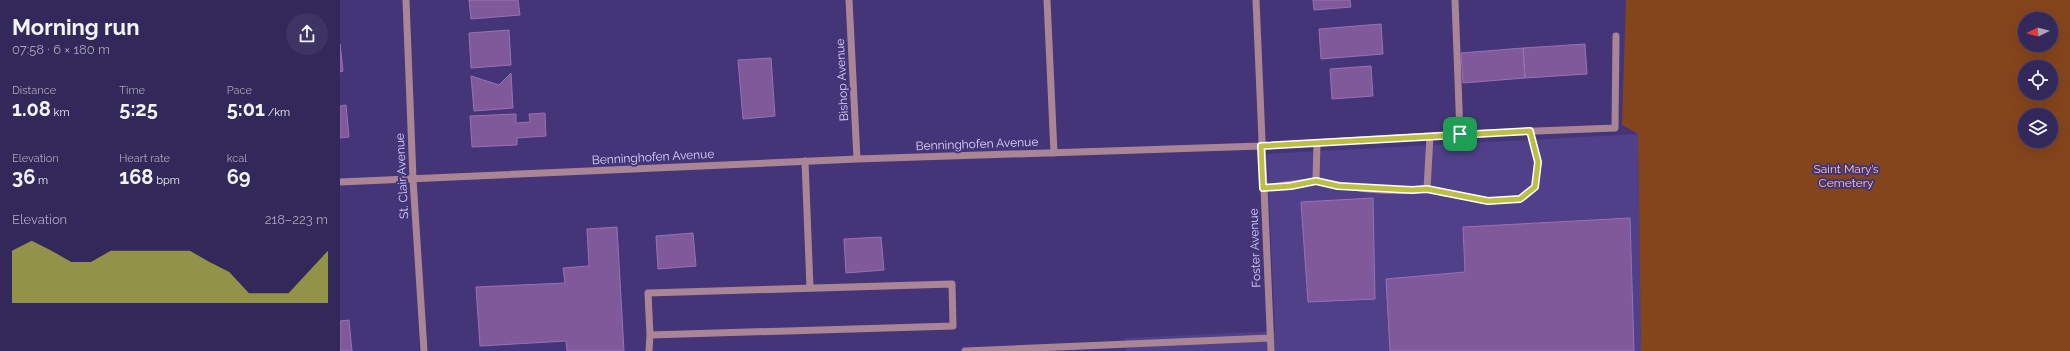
<!DOCTYPE html>
<html lang="en">
<head>
<meta charset="utf-8">
<style>
  body { margin:0; font-family:Raleway,sans-serif; background:#3e3463; color:#f1f3f6; height:100vh; display:flex; flex-direction:column; font-size:15px; white-space:nowrap }
  * { box-sizing:border-box; margin:0 }
  p { font-size:13px; color:#a9a6bb }
  .icon { flex:none; width:22px; height:22px; fill:none; stroke:currentColor; stroke-width:2; stroke-linecap:round; stroke-linejoin:round }
  .map { position:relative; flex:1; overflow:hidden }
  .details { display:flex; flex-direction:column; background:#33285a; width:340px }
  .details>* { flex:none }
  .needle { width:26px; rotate:264deg }
  .controls { position:absolute; left:1678px; top:12px; display:grid; gap:8px }
  .controls a { display:grid; place-items:center; width:40px; height:40px; border-radius:50%; background:#33285a; box-shadow:0 4px 16px #0002,0 0 0 1px #4e4470; font-size:20px }
  .pin { position:absolute; display:grid; place-items:center; width:34px; height:34px; color:#fff; margin:-17px; border-radius:8px; box-shadow:0 2px 6px #0006 }
  .round { display:grid; place-items:center; flex:none; width:42px; height:42px; border-radius:21px; background:#3e3463 }
  .summary { display:flex; align-items:center; justify-content:space-between; height:68px; padding:0 12px }
  h1 { font-size:22px; font-weight:700; line-height:30px }
  .stats { display:grid; grid-template-columns:repeat(3,1fr); gap:6px; height:68px; padding:4px 12px }
  .stats div { display:grid; align-content:center }
  .stats b { font-size:20px; font-weight:700 }
  .stats small { font-size:11px; font-weight:400 }
  .stats p { font-size:11px }
  .chart { height:112px; padding:8px 12px }
  .chart p { display:flex; justify-content:space-between }
  .chart svg { width:100%; height:72px; margin-top:4px; fill:#bcbf43; opacity:.7 }
  main { display:flex; flex:1; min-height:0 }
  .map>svg:first-child { display:block }
  .built { fill:#504089 }
  .green { fill:#84451c; fill-rule:evenodd }
  .building { fill:#80599b; stroke:#9971b5 }
  .lines { fill:none; stroke-linecap:round; stroke-linejoin:round }
  .minor { stroke:#aa8595; stroke-width:7 }
  .route-casing { stroke:#fff; stroke-width:8 }
  .route { stroke:#bcbf43; stroke-width:5 }
  .labels { text-anchor:middle; stroke-width:4; stroke-linejoin:round; paint-order:stroke }
  .street-label { font-size:12px; fill:#d8d4fc; stroke:#443578 }
  .park-label { font-size:12px; fill:#fdc7a9; stroke:#443578 }
</style>
</head>
<body>
<main>
<section class="details">
<div class="summary"><div><h1>Morning run</h1><p>07:58 · 6 × 180 m</p></div><a class="round"><svg class="icon" aria-label="share" viewBox="0 0 24 24"><path d="M12 15V3M7 8l5-5 5 5M5 13v7h14v-7"/></svg></a></div>
<div class="stats">
<div><p>Distance</p><b>1.08<small> km</small></b></div>
<div><p>Time</p><b>5:25</b></div>
<div><p>Pace</p><b>5:01<small> /km</small></b></div>
</div>
<div class="stats">
<div><p>Elevation</p><b>36<small> m</small></b></div>
<div><p>Heart rate</p><b>168<small> bpm</small></b></div>
<div><p>kcal</p><b>69</b></div>
</div>
<div class="chart"><p><span>Elevation</span>218–223 m</p>
<svg viewBox="0 0 160 44" preserveAspectRatio="none"><path d="M0 44V12L10 6L20 12L30 19L40 19L50 12L60 12L70 12L80 12L90 12L100 19L110 25L120 38L130 38L140 38L150 25L160 12V44z"/></svg>
</div>
</section>
<div class="map">
<svg width="1730" height="351" viewBox="0 0 1730 351">
  <rect width="100%" height="100%" fill="#443578"/>
  <path class="built" d="M1298,134L1301,351H786L785,338L935,331L927,154Z"/>
  <path class="green" d="M1286,0H1730V351H1301L1298,134L1282,125ZM1685,19H1711V45H1685ZM1685,67H1711V93H1685ZM1685,115H1711V141H1685Z"/>
  <path class="building" d="M129,0H178L180,15L131,19Z
    M973,0H1010L1011,7L974,10Z
    M1041,24L1043,54L981,59L979,29Z
    M169,30L171,65L131,68L129,33Z
    M0,44L3,71L0,72Z
    M1245,44L1247,74L1185,78L1183,48Z
    M1183,48L1185,78L1123,83L1121,53Z
    M431,58L435,116L403,119L398,60Z
    M1031,66L1033,96L992,99L990,69Z
    M171,73L173,108L134,111L131,76L159,85Z
    M6,105L9,137L0,138V106Z
    M205,113L206,136L177,138V145L132,147L130,116L176,114V123L190,122L189,114Z
    M1033,198L1035,299L968,302L961,202Z
    M1290,218L1294,351H1050L1046,279L1125,272L1123,227Z
    M277,227L284,351H227L226,341L140,346L136,287L225,283L223,268L249,266L247,229Z
    M353,233L356,266L318,269L316,236Z
    M541,237L544,270L506,273L504,239Z
    M9,320L12,351H0V321Z"/>
  <g class="lines">
    <path class="minor" d="M66,0L73,179L84,351
      M509,0L517,159
      M707,0L714,153
      M916,0L931,351
      M1115,0L1120,134
      M977,143L976,181C1011,188 1051,193 1087,189L1090,136
      M465,161L470,288
      M0,182L517,159L921,146L1120,134L1275,128L1276,36
      M923,188L976,181
      M1087,189L1148,201L1180,199L1195,187L1198,162L1190,131
      M612,284L613,326L310,335L308,293Z
      M309,351L310,335
      M625,351L930,338"/>
  </g>
  <g class="lines">
    <g class="route-casing">
      <path id="route" d="M1190,131L1198,162L1195,187L1180,199L1148,201L1087,189L1072,190L998,186L976,181L951,186L923,188L921,146Z"/>
    </g>
    <use href="#route" class="route"/>
  </g>
  <g class="labels">
    <g class="street-label">
      <text transform="translate(502 80) rotate(-93)" y="4">Bishop Avenue</text>
      <text transform="translate(637 144) rotate(-2)" y="4">Benninghofen Avenue</text>
      <text transform="translate(313 157) rotate(-3)" y="4">Benninghofen Avenue</text>
      <text transform="translate(62 176) rotate(-93)" y="4">St. Clair Avenue</text>
      <text transform="translate(915 248) rotate(-92)" y="4">Foster Avenue</text>
    </g>
    <g class="park-label">
      <text x="1506" y="173">Saint Mary’s<tspan x="1506" dy="14">Cemetery</tspan></text>
    </g>
  </g>
</svg>
<div class="controls">
<a><svg class="needle" viewBox="-14 -14 28 28"><path d="M0-13l5 13h-10z" fill="#e53935"/><path d="M0 13l5-13h-10z" fill="#a9a6bb"/></svg></a>
<a><svg class="icon" aria-label="locate" viewBox="0 0 24 24"><circle cx="12" cy="12" r="6"/><path d="M12 2v4M12 18v4M2 12h4M18 12h4"/></svg></a>
<a><svg class="icon" aria-label="layers" viewBox="0 0 24 24"><path d="M12 4l9 5-9 5-9-5zM3 14l9 5 9-5"/></svg></a>
</div>
<div class="pin" style="left:1120px;top:134px;background:#1e9e55"><svg class="icon" aria-label="arrive" viewBox="0 0 24 24"><path d="M6 21V4h12l-3 4 3 4H6"/></svg></div>
</div>
</main>
</body>
</html>
